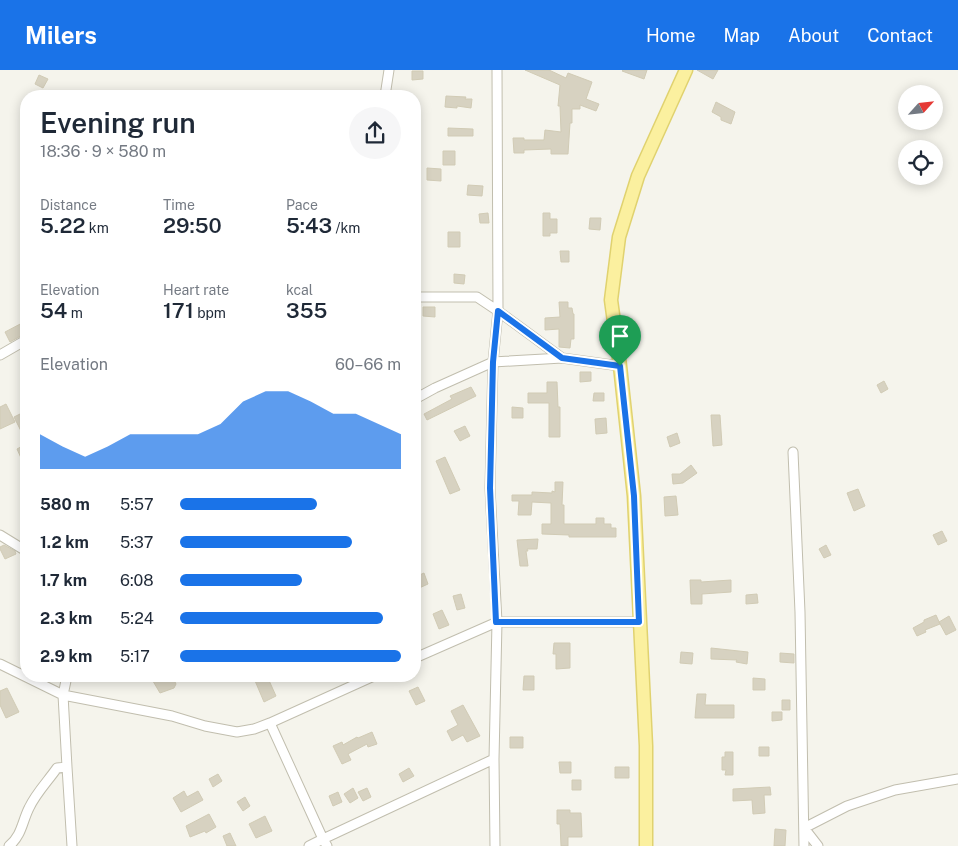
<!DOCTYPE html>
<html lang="en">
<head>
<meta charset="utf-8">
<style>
  body { margin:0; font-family:"Public Sans",sans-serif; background:#f6f6f7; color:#1f2937; height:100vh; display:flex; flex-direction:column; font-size:19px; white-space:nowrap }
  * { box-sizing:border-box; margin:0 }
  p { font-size:16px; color:#747a83 }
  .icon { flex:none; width:28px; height:28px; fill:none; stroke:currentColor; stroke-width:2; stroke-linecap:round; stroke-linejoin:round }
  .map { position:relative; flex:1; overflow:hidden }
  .panel { position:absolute; left:20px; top:20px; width:401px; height:592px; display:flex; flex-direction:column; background:#fff; border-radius:20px; box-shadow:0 2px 12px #0003 }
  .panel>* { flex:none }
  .needle { width:32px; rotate:63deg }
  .buttons { position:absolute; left:898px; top:15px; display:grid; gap:10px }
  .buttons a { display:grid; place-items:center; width:45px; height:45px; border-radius:50%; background:#fff; box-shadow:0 2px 12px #0003; font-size:25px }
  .pin { position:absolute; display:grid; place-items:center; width:42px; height:42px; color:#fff; margin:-51px -21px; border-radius:50% 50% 50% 0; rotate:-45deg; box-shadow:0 0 5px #0007 }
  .pin .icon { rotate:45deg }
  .round { display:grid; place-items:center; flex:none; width:52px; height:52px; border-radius:26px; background:#f6f6f7 }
  .summary { display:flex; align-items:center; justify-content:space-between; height:85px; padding:0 20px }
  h1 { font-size:28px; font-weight:600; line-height:38px }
  .metrics { display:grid; grid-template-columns:repeat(3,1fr); gap:8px; height:85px; padding:5px 20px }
  .metrics div { display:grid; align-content:center }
  .metrics b { font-size:21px; font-weight:600 }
  .metrics small { font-size:14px; font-weight:400 }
  .metrics p { font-size:14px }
  .chart { height:140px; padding:10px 20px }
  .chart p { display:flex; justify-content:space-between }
  .chart svg { width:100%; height:90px; margin-top:5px; fill:#1a73e8; opacity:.7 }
  ul { padding:0 20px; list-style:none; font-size:16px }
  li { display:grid; grid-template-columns:80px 60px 1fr; align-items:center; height:38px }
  li i { height:12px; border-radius:6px; background:#1a73e8 }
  header { display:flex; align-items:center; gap:30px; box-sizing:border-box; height:70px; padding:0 25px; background:#1a73e8; color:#fff }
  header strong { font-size:24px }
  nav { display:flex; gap:28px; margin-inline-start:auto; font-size:18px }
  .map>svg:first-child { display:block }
  .building { fill:#d7d2c1; stroke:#d1cbb5 }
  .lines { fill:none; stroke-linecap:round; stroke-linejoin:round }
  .street-casing { stroke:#c1beae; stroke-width:11 }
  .primary-casing { stroke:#e0d26f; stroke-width:15 }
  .street { stroke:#fff; stroke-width:9 }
  .primary { stroke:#fbf09f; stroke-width:12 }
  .route-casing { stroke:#fff; stroke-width:10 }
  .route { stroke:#1a73e8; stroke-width:6 }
</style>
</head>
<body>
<header>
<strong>Milers</strong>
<nav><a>Home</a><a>Map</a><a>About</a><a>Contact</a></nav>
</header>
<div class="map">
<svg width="958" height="776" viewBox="0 0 958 776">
  <rect width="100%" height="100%" fill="#f5f4ec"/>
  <path class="building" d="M525,0H549L566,8L568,3L592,12L586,29L599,34L596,41L580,35V39H572V53H570L568,84H551V79L524,80V83H514L513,68H524V70H544L545,60L561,62L560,36H558L560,15Z
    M623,0H647L644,9L622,1Z
    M697,0H718L713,9Z
    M412,1H423V9L412,10Z
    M39,5L48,9L43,18L35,14Z
    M446,26L466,27L465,29H472L471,38L457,36V38L445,37Z
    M716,32L735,42L731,54L721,50V47L712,42Z
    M448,58L473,59V66H448Z
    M443,81H455V95H443Z
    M427,98L441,99V111L427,110Z
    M468,115L483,116L482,126L467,125Z
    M488,143L489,153H480L479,144Z
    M543,143H550V149H557V163H550V166H543Z
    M590,148H601L600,160L589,159Z
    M448,162H460V177H448Z
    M560,181H569V192H561Z
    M454,204L465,205L464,214L454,213Z
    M559,232H568V238H572L573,244H574V269H571L570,278L559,277V259L545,260V248L560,247Z
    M423,237H435V247L423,246Z
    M26,251V263L10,272L5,262Z
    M580,302H591V311L580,312Z
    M884,311L888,319L881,323L877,315Z
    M547,312H557L558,337H560V367H549V333H528V323H547Z
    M471,317L476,326L427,350L424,344L452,329L450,326Z
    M594,323H604V331H593Z
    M6,334L15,352L0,359V337Z
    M512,337L523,338V348H512Z
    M26,341V371L14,347Z
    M711,345H720L722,375L713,376Z
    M606,348L607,363L596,364L595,349Z
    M465,356L470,366L460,371L454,361Z
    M677,363L680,373L670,377L667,367Z
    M26,374V399L17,379Z
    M445,387L460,420L450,424L436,391Z
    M691,395L697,403L683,413L673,414L672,404H680Z
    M555,412H563L562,435H564V454H596V448H604V454H611V458H616V467H569V465L542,464V454H551V433L532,432L531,445H518L519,431H512V425H532V422L552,423V421L555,422Z
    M858,419L865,436L854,441L847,423Z
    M676,426L678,445L665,446L664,427Z
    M942,461L947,471L938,475L933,465Z
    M538,469L537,479H527L528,481H526L528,496H520L517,470Z
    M4,475L15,481L16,484L5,489L0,479V477Z
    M826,475L831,485L824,488L819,479Z
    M424,503L428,514L417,519L415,513V507Z
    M690,510H701V512L731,510V522L702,524V534H691Z
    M461,524L465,538L457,540L453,526Z
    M757,524L758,533L746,534V525Z
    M442,540L449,555L439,559L433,544Z
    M936,545L940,554L925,560L926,562L917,566L913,558L924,552V550Z
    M949,546L956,560L946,565L939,552Z
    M554,573H570V598L556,599V584H553Z
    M711,578L748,582L747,594L736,592L737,590L711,589Z
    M681,582L693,583L692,594L680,593Z
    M780,583L794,584V593L780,592Z
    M150,606H172L176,614L174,618L160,623Z
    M253,606H267L276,626L264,632Z
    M524,606H534V620H523Z
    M753,608L765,609V620H753Z
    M418,617L425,631L416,635L409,621Z
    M7,618L19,642L6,648L0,635V621Z
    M697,624H706L705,635H734V648H695Z
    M782,630H790V640H782Z
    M463,635L480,666L467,672L463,665L452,671L447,661L458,655L451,641Z
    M772,642H782V650L772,651Z
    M372,662L377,674L368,677L367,674L348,684L351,690L342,694L333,676L342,672L343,675L357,667L358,668Z
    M510,667H523V678H510Z
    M759,677H769V686H759Z
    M725,682H733V705H725L726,700H722V687H725Z
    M559,692H571V703H560Z
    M615,697H629V708H615Z
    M409,698L414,706L403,712L399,704Z
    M218,704L222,711L213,717L209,709Z
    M572,710H581V720H572Z
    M770,717L771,725H764L765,743L753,744L752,730L733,731V719Z
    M353,718L358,728L350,733L344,724Z
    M367,718L371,727L363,731L358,722Z
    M184,721L187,727L198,721L203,730L181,742L173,728Z
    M338,722L342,732L333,736L329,726Z
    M245,727L250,736L243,741L237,732Z
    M557,740H570V743H581L582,767H568V776H561L560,754H557Z
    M209,744L216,757L206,763L205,761L190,767L186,756Z
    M265,746L272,761L256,768L249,754Z
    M775,759L786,760L785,776H774Z
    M230,763L236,776H227L223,766Z"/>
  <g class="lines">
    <g class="street-casing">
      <path id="street" d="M385,26L389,0
        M415,227H477L498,241L562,288
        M0,285L26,270
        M415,329L435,318L493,292L562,288L620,296
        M793,382L800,542L804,776
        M0,465L26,481
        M415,588L497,552H639
        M0,594L63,625L172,646L205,656L237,662L254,659L270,653L374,606
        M270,653L323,769L309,776
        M67,697L72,776
        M9,776C22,765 22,752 29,738C36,723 48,711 57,698L67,697L63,625L67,606
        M327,776L323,769L494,689
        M495,776L494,689L497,552L490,418L493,292L498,241L497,0
        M818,776L804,758L847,736L895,720L958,709"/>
    </g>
    <g class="primary-casing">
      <path id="primary" d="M646,776V676L634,426L620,296L611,230L619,167L638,106L686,0"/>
    </g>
    <use href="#street" class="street"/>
    <use href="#primary" class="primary"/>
  </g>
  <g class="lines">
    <g class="route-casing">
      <path id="route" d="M498,241L562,288L620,296L634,426L639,552H496L490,418L493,292Z"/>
    </g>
    <use href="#route" class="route"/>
  </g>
</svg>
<div class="buttons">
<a><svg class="needle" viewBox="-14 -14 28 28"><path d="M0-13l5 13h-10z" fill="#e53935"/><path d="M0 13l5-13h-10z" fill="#747a83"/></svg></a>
<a><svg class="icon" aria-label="locate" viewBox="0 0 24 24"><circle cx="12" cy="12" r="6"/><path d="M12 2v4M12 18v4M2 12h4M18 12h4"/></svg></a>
</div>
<div class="pin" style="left:620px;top:296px;background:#1e9e55"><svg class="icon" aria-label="arrive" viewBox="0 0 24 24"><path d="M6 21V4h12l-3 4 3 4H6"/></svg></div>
<section class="panel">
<div class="summary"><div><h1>Evening run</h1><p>18:36 · 9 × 580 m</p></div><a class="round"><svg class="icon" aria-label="share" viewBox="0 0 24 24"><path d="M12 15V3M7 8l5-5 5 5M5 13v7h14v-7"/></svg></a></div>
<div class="metrics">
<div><p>Distance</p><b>5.22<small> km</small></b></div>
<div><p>Time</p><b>29:50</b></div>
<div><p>Pace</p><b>5:43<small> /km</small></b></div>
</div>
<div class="metrics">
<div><p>Elevation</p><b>54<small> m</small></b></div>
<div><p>Heart rate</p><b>171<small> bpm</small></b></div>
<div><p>kcal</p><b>355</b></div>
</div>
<div class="chart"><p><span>Elevation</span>60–66 m</p>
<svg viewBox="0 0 160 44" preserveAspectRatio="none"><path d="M0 44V27L10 33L20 38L30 33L40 27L50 27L60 27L70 27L80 22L90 11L100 6L110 6L120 11L130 17L140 17L150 22L160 27V44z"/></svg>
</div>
<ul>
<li><b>580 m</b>5:57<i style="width:62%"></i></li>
<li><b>1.2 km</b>5:37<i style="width:78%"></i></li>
<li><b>1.7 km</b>6:08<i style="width:55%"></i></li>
<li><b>2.3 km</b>5:24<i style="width:92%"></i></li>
<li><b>2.9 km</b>5:17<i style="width:100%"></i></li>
</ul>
</section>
</div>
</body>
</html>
